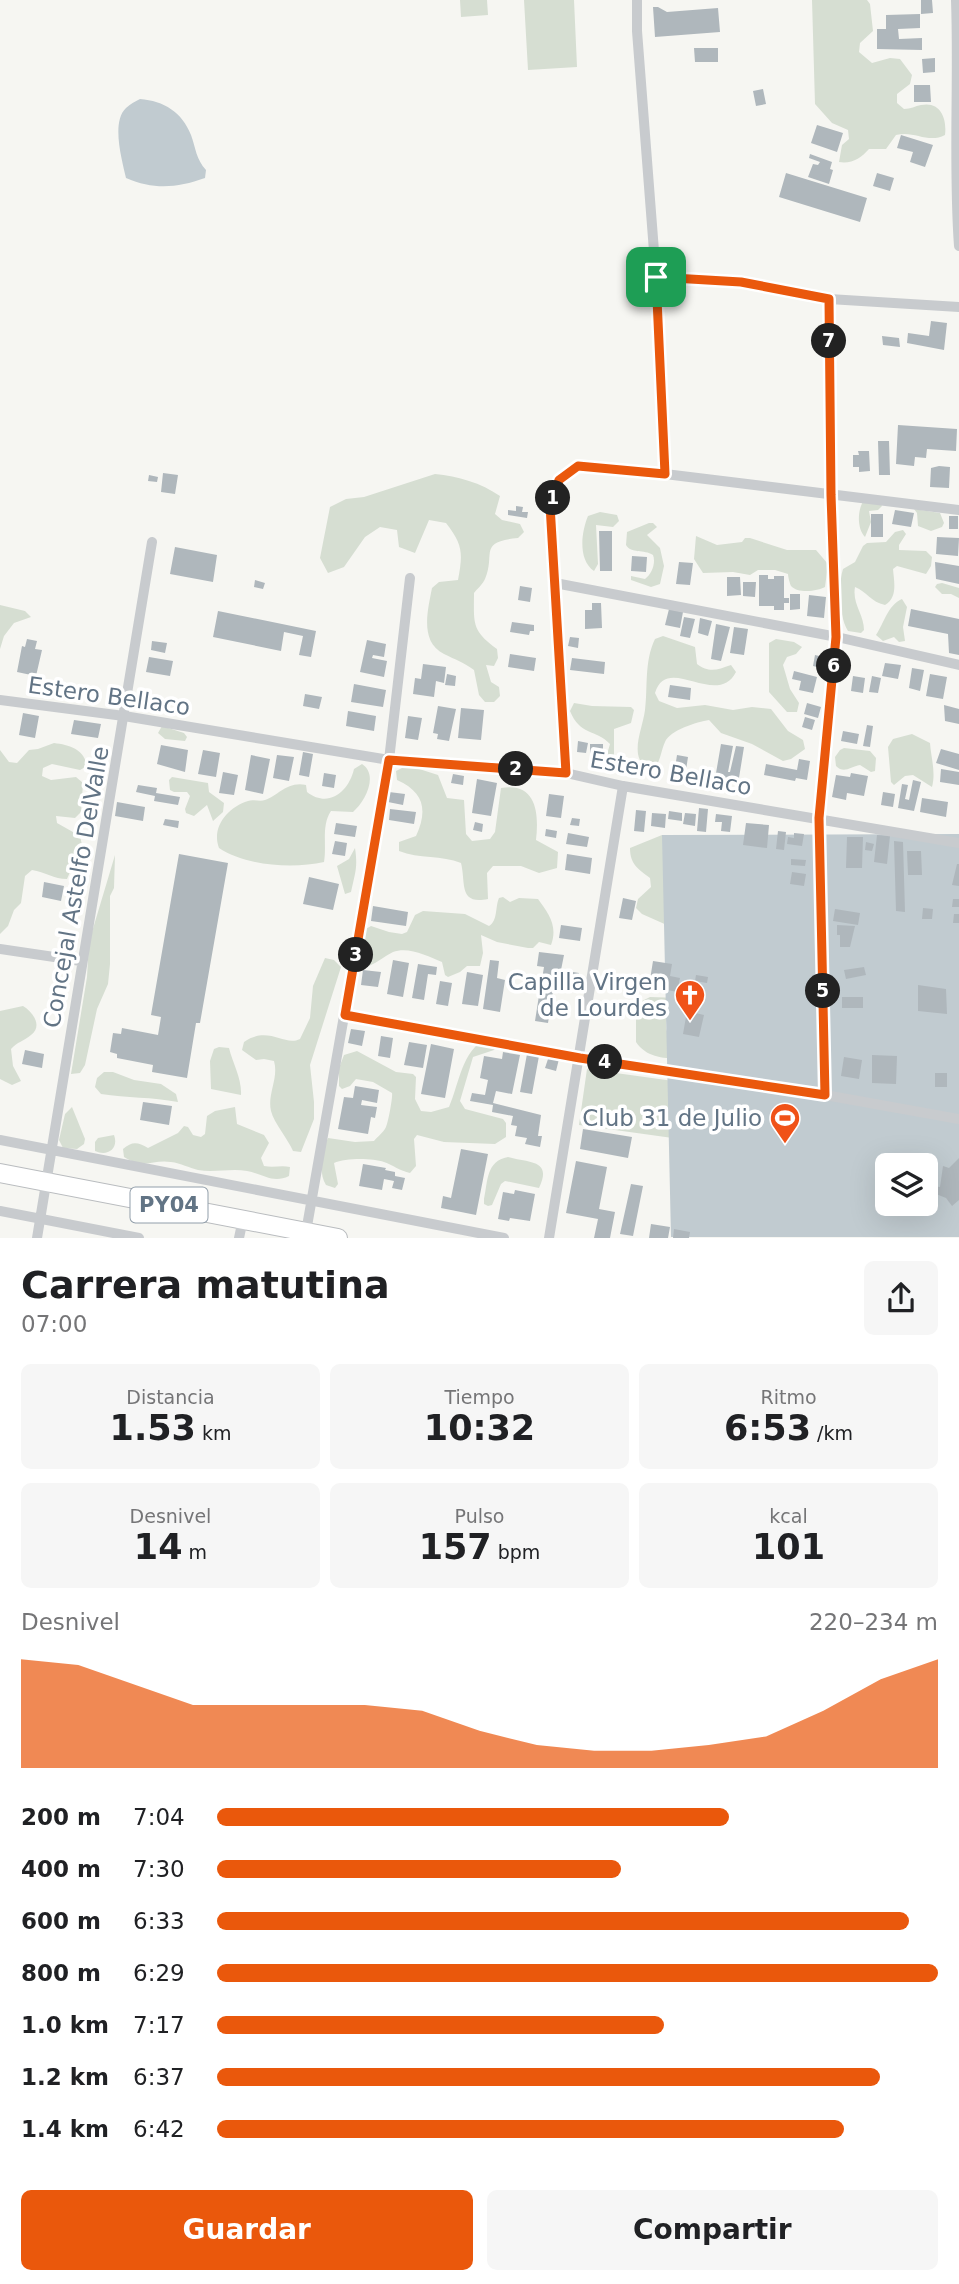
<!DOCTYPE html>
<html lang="es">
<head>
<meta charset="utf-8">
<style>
  body { margin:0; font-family:"DejaVu Sans",sans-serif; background:#f6f6f6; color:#202124; height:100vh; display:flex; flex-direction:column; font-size:26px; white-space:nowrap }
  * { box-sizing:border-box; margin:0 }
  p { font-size:23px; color:#757577 }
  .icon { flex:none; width:38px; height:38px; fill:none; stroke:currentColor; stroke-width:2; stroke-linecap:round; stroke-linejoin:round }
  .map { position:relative; height:1238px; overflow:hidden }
  .details { display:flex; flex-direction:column; background:#fff; flex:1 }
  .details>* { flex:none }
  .controls { position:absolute; left:875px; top:1153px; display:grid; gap:14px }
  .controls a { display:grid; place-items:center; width:63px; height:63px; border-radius:10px; background:#fff; box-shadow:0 7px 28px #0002; font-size:35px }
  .pin { position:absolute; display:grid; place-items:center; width:60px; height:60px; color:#fff; margin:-30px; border-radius:14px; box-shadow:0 4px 10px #0006 }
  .km { position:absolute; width:35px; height:35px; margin:-18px; border-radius:50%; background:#222; color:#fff; font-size:19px; line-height:35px; text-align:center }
  .round { display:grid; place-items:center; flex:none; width:74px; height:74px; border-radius:10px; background:#f6f6f6 }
  .summary { display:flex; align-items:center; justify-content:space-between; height:119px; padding:0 21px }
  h1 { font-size:38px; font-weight:700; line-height:52px }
  .metrics { display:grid; grid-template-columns:repeat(3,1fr); gap:10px; height:119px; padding:7px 21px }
  .metrics div { display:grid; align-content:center; border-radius:10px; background:#f6f6f6; text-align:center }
  .metrics b { font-size:35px; font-weight:700 }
  .metrics small { font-size:19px; font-weight:400 }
  .metrics p { font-size:19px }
  .chart { height:196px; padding:14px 21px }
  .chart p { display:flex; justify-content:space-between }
  .chart svg { width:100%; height:126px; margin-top:7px; fill:#ea580c; opacity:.7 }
  .primary-button { display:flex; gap:14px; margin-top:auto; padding:14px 21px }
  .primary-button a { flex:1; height:80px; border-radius:10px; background:#ea580c; color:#fff; font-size:28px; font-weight:700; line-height:80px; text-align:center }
  .primary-button a+a { background:#f6f6f6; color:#202124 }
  ul { padding:0 21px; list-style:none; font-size:23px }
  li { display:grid; grid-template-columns:112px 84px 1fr; align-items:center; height:52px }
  li i { height:18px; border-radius:9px; background:#ea580c }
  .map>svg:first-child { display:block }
  .green { fill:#d6ded2 }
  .water { fill:#c1cbd0; fill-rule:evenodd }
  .building { fill:#afb7bc }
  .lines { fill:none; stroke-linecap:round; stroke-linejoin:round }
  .highway-casing { stroke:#b9bcbf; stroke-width:20 }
  .street { stroke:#c8cbce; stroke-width:10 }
  .highway { stroke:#fff; stroke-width:18 }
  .route-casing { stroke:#fff; stroke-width:14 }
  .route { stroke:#ea580c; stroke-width:9 }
  .labels { text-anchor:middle; stroke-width:7; stroke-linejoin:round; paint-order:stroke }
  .shield { fill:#fff; stroke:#919eaa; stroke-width:2 }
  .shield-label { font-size:21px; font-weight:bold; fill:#627485 }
  .street-label { font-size:23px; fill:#627485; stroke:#fff }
  .poi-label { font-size:23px; fill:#627485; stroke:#fff; text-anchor:end }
</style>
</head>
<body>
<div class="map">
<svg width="959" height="1238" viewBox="0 0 959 1238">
  <rect width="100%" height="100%" fill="#f6f6f2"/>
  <path class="green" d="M460,0H487L488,15L461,17Z
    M524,0H574L577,67L528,70Z
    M812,0H867L870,4L873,31L860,43L859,52L872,63L890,58L900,59L912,75L910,84L897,94V103L904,109C911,109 915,106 921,105C941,101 947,119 945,135C928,144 914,130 896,135L886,149H869C861,158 852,164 839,162L842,145L849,139L848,130L832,123L815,104Z
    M435,474C458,476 481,483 500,496L495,514L502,520L520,524L524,532L518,538C477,542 496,554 485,579C483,584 477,589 474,593C474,623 471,630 497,649L498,658L494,666L486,665L491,682L499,687L500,696L494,702H485L479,695L474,670C463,662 456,660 444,654C419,642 428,609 432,588L439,582L458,580C463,553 463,545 446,523L429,520L415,553L399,547L397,530L380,527L365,537L344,567L328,573L320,558L330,507L346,499L364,497Z
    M864,500L880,502L882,506L878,510L869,511L871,522L865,537C857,529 857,510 864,500Z
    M914,509L940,513L944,523L942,527L931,531L918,526L917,513Z
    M600,512L617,515L619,521L613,527L596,525L598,564L594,571C578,560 581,533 588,516Z
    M649,523H653L657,527L647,535L660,548L664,566L660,584L651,587L631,580V576L645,579C652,574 656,563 653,555C644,549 631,554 626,545L627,532Z
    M903,530L906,534L899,545V550L926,551L932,557L931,566L926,574L897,566L893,569C894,581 898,598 885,605C871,602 867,592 855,587C852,604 864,614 864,630L861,633L848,631C839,617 838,585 843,569L855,562L863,546L867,543L886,542L895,532Z
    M696,536L717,545L742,542L745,538H750L787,550H816L828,564L825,587C818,591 798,594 791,586C790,584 788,577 788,574L775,570H758L750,575L733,572L703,573L694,559Z
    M942,583L959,588V598L951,594H942L935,587L937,584Z
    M902,599L907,607L903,627L905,641L899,642L894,637L883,641L876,635C884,623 888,605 902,599Z
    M0,605L25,611L31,617L14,623L4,636L0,649Z
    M663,636L695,647L697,664C709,673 717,670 731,665L736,672C717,709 667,653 655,693L659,701L677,708L705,705L733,710L752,707L771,709L788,731L803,740L805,749L791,759L783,761L752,744L721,733L709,720C697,722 670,730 665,742C661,751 661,759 655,768H646C642,764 639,760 638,754C636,740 643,725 645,710C648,687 644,662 655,639Z
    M776,639L794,642L802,647L796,654L787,657L783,665L790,689L799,703L797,712H787L769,692V643Z
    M574,703L592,706L631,707L634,710L631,723L614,729V769H606L604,765L610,744C596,729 580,736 570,711Z
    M162,726L184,733L187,737L185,741L165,739L158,733Z
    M912,734L930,743C931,758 936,772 932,787L913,775L905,776L894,785L891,782L888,747L893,739Z
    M54,743C70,745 84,749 87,766L80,770L52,764L43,768L42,776L51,780L76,777L83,783L81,812L75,818L56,816L57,823L80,836L82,845L67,879C54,879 45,872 32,870L25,876L21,903L14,910L8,926L0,934V750L9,762L17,763L29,750L38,749Z
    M844,748L870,751L876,758L875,771L871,772L860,765C850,767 844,774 836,766L835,757L840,750Z
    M362,764C379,775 365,802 353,812L331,811C321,826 327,845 324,862C293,869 246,866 219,848C211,827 228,807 248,801C253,799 260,802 265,800C278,796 287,781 306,785L307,792C329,809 349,791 354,769Z
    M404,767H413L438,775L447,798L464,800L466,834L472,841L490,839L495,832L501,788C537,782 539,814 536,840L558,852L557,868L539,873L521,866H493L487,873L488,899C458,905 466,883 461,863C442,855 419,859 399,851V842L416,836C428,810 424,792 397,780L396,771Z
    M172,777L208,783L209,792L224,803L223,812L213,821L207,805L194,816L186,813L185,809L190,796L187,792H174L170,790L169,780Z
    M662,835L676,847L669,926L642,914L636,908L638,899L651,887L650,878C638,869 630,864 630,848Z
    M355,848C358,868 355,873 351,892L345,894L337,866L349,859Z
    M115,855L114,888L110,896V964L108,984L97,1009L85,1065L80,1073L71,1074L87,977L89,942Z
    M503,897L510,902L519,898L538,899C549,914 558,926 551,945L539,942L533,948H528L497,942L481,935L483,953L480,966H467L460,972L448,977L445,975L442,962C428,956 408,946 393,952C385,956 378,962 369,966L365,965L359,958L362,931L371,926L389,932L402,934L407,932L415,915L423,911L465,914L489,926C498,921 495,907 499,898Z
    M325,958L334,960L341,967L310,1065L314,1102V1119L301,1152L293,1151C288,1139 274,1123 271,1111C267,1094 279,1078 274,1061L264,1059L256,1060L242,1050L244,1042C269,1025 284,1047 300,1039L310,1018L313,986Z
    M650,997L679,998C658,1026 666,1030 679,1059C662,1058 646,1057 636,1042V1014L642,1001Z
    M23,1006C33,1012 43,1026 31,1035C24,1041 17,1042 11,1049L13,1066L21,1081L12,1085L0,1079V1011Z
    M487,1037L496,1038L497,1046L494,1050L473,1057L460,1101L465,1109L503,1119L506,1123V1137L495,1144L444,1142L417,1135L414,1139L416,1166L410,1173C400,1171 393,1165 384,1162C372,1158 345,1158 334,1163L338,1184L335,1188L326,1185C318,1173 322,1150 328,1138L355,1142L374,1141C377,1137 383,1133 386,1127C388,1123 393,1097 392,1093L373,1082L356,1079L350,1086L342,1089L339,1086V1068L344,1055L357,1051L396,1072L413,1074L416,1077L415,1099L421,1111L431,1112L449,1107C460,1081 461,1053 487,1037Z
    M219,1047L229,1048C233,1064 242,1079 241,1095L211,1089L210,1061L214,1049Z
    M587,1069L695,1084L687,1140L579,1125Z
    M104,1072H113L134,1080L161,1084L176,1094L178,1102C152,1097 127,1098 101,1094L95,1087L97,1078Z
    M72,1107L85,1139L84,1144L77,1149L63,1148L59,1140L65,1114Z
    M235,1107L237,1124L264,1135L269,1143L261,1158L264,1166C274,1168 281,1165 290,1167L289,1176C273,1184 263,1174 247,1171C231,1168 214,1173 198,1170C189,1168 181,1163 171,1162C152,1159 145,1170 124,1157L123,1149C132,1141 138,1142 148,1148L178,1133L184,1126L188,1127L193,1135L201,1137L205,1134L207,1116L215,1111Z
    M114,1135C119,1148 108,1157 95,1151V1142L98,1138Z
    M508,1157C528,1163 553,1159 539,1188L505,1181L501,1184L492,1205L488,1206L484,1204V1199C488,1181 486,1161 508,1157Z"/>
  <path class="water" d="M140,99C164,101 182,112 191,135C196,149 196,159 206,170L205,178C177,188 154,190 126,178C122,160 111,122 126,108C130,104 136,101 140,99Z
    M959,834V1237H671L662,835ZM887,1166H926V1204H887Z"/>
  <path class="building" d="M921,0H932L933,13L921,14Z
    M653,7H658L667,12L718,8L720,32L655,37Z
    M920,14V28L898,29L899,39L922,38V50L877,49V29H886V15Z
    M694,48H718V62H695Z
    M935,58V72L923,73L922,59Z
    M914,85H930L931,102H914Z
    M763,89L766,104L756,106L753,91Z
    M817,125L843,133L837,152L811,143Z
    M901,135L933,145L925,167L910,162L913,152L897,148Z
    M810,154L832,162L830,169L833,170L829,184L808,177L813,164L818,165L820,162L809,158Z
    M786,173L867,198L860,222L779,197Z
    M877,173L894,178L890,191L873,186Z
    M931,321L947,323L944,350L907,343L908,333L929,336Z
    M882,336L899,338L900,347L883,345Z
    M898,425L957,429L956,451L927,449L926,458L915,457L914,466L896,464Z
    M878,441H889L890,475H879Z
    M858,451H869L870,471L859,472V467H853V455H859Z
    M939,466L950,467L949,488L930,487L931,468Z
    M163,473L178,475L175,494L161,492Z
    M149,475L158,477L157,482L148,481Z
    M516,506L523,507L522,512H528L527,518L508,515V510L516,511Z
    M895,510L914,513L911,527L892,524Z
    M871,514H883V537H871Z
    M949,516H958V529H949Z
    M599,531H612V571H600Z
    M937,537L959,538L958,556L936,554Z
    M175,547L217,555L213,582L170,574Z
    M632,556L647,557L646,572L631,571Z
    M679,562L693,563L690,585L676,584Z
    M935,562L959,566V584L936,579Z
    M759,575H768V579H774V576H784V598H789V603H784V610H774V606H759Z
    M727,577H740L741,595L727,596Z
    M255,580L265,583L263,589L254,587Z
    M743,582H756L755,597L743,596Z
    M520,586L532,588L530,602L518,600Z
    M790,594H800V609L790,610Z
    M809,595L826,597L824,618L807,616Z
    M592,603H601L602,628L585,629V610H592Z
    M669,609L683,612L680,628L665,625Z
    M911,609L959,619V655L949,653L948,634L908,626Z
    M218,611L316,631L311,657L299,655L303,636L284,632L281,651L213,637Z
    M684,617L695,619L690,638L680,636Z
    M700,618L712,621L708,636L698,633Z
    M512,622L534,625V631H530L529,635L510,632Z
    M716,624L730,627L721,661L711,659Z
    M734,627L748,629L744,655L730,653Z
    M570,637L579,638L578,648L568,646Z
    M27,639L37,641L35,649L42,650L36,676L17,672L22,646L25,647Z
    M367,640L386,644L384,657L373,655L372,658L387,661L384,677L360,672Z
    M152,641L167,643L165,653L151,650Z
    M510,654L536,658L534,671L508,667Z
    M815,655L832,659L829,670L813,666Z
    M149,657L173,661L170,676L146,672Z
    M572,658L605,662L604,674L570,670Z
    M885,663L901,665L898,679L882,676Z
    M423,664L446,667L444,683L436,681L434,697L413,694L415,678L421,679Z
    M912,668L924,670L920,691L909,688Z
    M794,671L817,677L813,693L799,690L801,681L792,679Z
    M447,674L456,676L455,686L445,685Z
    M930,674L947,677L943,699L926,696Z
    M853,676L865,678L863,693L851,691Z
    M872,676L881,678L878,693L869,692Z
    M354,684L386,690L383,707L351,702Z
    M670,685L691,688L690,700L668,697Z
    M305,694L322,697L319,709L303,706Z
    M807,703L821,707L818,718L804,714Z
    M944,705L959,709V724L945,721Z
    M438,706L456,709L449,741L437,739L438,734L433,733Z
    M461,708L484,710L481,740L458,738Z
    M348,711L376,716L374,731L346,726Z
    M23,713L39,716L35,738L19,735Z
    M408,716L422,718L418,740L405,738Z
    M805,717L815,720L812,730L802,727Z
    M74,720L101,724L98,738L71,734Z
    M867,725L873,726L870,747L863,746Z
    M843,731L859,734L857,744L841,741Z
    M578,741L588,743L586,753L577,752Z
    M590,744H603V759H590Z
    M721,744L733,746L728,772H730L736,746L744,747L738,784L715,779Z
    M161,745L188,750L185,772L157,764Z
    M941,749L959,754V770L936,763Z
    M203,750L220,753L216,777L198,774Z
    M303,752L313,754L309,777L299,775Z
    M251,755L270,759L263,794L245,790Z
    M277,755L294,757L289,781L273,778Z
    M677,755L688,757L686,770L675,768Z
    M799,759L810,761L807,780L796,778L795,781L764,775L766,764L797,770Z
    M941,769L959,772V785L940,782Z
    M223,772L238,775L234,795L219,793Z
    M324,773L336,775L334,788L322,786Z
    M851,773L868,776L864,796L847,793L846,800L832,797L836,775L850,777Z
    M453,774L464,776L463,785L451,783Z
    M477,779L497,783L491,816L472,813Z
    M913,780L921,782L914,811L898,808L902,784L908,785L905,799L909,800Z
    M138,785L157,788L156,793L180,797L178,805L154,801L155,796L136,792Z
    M389,792L405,794L403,805L388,802Z
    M883,792L895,794L893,807L881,805Z
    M549,794L564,796L561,818L546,816Z
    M922,798L948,802L946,817L920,812Z
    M117,802L145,807L143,821L115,816Z
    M699,808L708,809L706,832L697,831Z
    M390,809L416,812L414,824L389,820Z
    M636,810L646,811L644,832L634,831Z
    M669,811L682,813V821L668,819Z
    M652,813L666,814L665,828L651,826Z
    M685,813L696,814L695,826L683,824Z
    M716,814L732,816L730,832L721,831L722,822H715Z
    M572,818L580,819L579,826L570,825Z
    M165,819L179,821L178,828L163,825Z
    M475,822L483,824L482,832L473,830Z
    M336,823L357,826L355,837L334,834Z
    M746,823L769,825L767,848L743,845Z
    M546,829L557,831L556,838L545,836Z
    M778,831L786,832L784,850L776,849Z
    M568,833L589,837L587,847L566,844Z
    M794,833L804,834L802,846L787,844L788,837L794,838Z
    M877,835L890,836L887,864L874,862Z
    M847,837H863L862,868H846Z
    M335,841L347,843L345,856L332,854Z
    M894,841L903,842L905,912L896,911Z
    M866,842L874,844L872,851L865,850Z
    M907,851H921L922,875H908Z
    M179,854L228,863L200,1023H196L187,1078L152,1072L153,1065L117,1058V1054L110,1052L113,1033L121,1034L122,1028L158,1035L161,1017L151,1015Z
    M567,854L592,858L590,874L565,870Z
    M791,859L806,860L805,866L791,865Z
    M957,864H959V886L952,885Z
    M792,872L806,874L804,886L790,884Z
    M309,877L339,884L333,910L303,904Z
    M44,882L64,886L61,901L42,897Z
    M623,898L636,901L632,920L619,918Z
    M953,899H959V907H952Z
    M373,906L408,912L406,926L371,921Z
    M923,908L933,909L932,919H922Z
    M835,909L860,913L858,925L833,921Z
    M954,914H959V923H953Z
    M561,925L582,928L580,941L559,938Z
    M837,925L855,926L850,947H840V935H837Z
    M539,952L564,955L561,970L579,973L576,991L541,985L544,967L537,966Z
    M393,960L409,963L403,997L387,994Z
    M490,960L499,961L497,978L505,980L500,1012L483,1009Z
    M653,961L672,964L670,976L680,978L677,992L649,986Z
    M418,964L437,967L436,975L428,974L424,1000L412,998Z
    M864,967L866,975L846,979L844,970Z
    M363,970L381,972L378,987L361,985Z
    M467,972L483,975L478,1006L462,1004Z
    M696,975L708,977L707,983L695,981Z
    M440,981L452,983L448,1006L436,1004Z
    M918,985L946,989L947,1014L918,1011Z
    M540,989L553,991L548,1023L535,1021Z
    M842,997H863V1008H842Z
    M687,1011L704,1015L699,1037L683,1034Z
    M351,1029L365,1031L362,1046L348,1043Z
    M381,1036L393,1038L390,1058L378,1056Z
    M409,1042L427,1045L423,1068L404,1065Z
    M431,1044L454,1049L445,1098L421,1094Z
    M25,1050L44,1054L42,1068L22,1064Z
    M503,1052L520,1055L512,1094L496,1091L493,1103L541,1115L538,1136H542L540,1147L525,1144L527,1138L515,1136L517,1126L511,1125L513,1116L492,1112L493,1105L470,1101L472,1093L485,1095L488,1080L480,1078L484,1056L502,1059Z
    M527,1054L539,1056L532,1094L520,1092Z
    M872,1055L897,1056L896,1084L872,1083Z
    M549,1056L559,1059L556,1071L545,1068Z
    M844,1057L862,1060L859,1079L841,1076Z
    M935,1073H947V1087H935Z
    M355,1086L379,1090L377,1103L362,1100L361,1105L377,1107L375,1118L371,1117L368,1134L338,1129L344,1097L353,1098Z
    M143,1102L172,1106L169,1125L140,1120Z
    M583,1129L632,1137L628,1158L580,1149Z
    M461,1149L488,1154L476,1215L441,1208L443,1196L451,1198Z
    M959,1158V1200L952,1206L946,1198L931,1192L932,1186L940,1187L943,1166L949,1168Z
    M576,1161L607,1167L599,1209L615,1212L610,1238H594L598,1219L566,1213Z
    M363,1164L386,1168L385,1170L395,1172V1176L405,1178L402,1190L392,1188L394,1181L384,1179L382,1190L359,1186Z
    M631,1184L643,1186L633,1236L620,1234Z
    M515,1190L535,1194L530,1221L510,1218L509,1221L498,1219L503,1192L514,1194Z
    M651,1224L670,1227L668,1238H649Z
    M674,1229L690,1232L689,1238H673Z"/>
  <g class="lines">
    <g class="highway-casing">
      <path id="highway" d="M0,1173L338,1238"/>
    </g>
    <path class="street" d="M637,0V31L656,277L665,474
      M956,0C959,82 953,164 959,246
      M656,277L741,282L829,299L959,307
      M555,583L837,637L959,665
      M0,700L124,716L389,760L566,773L623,786L959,843
      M566,773L550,505L560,480L578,466L665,474L959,510
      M0,949L81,961
      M345,1015L580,1058L825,1095L959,1119
      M825,1095L819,818L837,637L831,495L829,299
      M0,1140L504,1238
      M0,1211L139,1238
      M306,1232L389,760L410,578
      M37,1238L152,542
      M239,1238L243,1219
      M549,1238L623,786"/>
    <use href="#highway" class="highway"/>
  </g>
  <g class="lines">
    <g class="route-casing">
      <path id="route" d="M656,277L741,282L829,299L831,495L836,637L819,818L825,1095L580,1058L345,1015L389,760L566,773L550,505L559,480L578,466L665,474Z"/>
    </g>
    <use href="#route" class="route"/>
  </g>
  <defs>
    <g id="church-pin" transform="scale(1.575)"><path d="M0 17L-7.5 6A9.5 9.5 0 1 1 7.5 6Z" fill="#f05218" stroke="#fff"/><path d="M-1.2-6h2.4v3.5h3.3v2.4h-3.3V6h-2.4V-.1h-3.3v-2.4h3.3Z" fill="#fff"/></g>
    <g id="stadium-pin" transform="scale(1.575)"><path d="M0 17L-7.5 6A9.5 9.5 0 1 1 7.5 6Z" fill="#f05218" stroke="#fff"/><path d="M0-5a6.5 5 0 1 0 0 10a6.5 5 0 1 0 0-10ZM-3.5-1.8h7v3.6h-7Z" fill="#fff"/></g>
  </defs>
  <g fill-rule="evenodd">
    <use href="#church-pin" x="690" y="995"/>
    <use href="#stadium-pin" x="785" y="1118"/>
  </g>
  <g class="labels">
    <rect class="shield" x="130.5" y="1187.5" width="77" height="35" rx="5"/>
    <g class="shield-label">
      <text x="169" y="1212">PY04</text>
    </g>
    <g class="street-label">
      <text transform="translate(109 696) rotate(8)" y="8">Estero Bellaco</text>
      <text transform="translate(671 773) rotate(10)" y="8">Estero Bellaco</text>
      <text transform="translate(76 887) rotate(-80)" y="8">Concejal Astelfo DelValle</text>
    </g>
    <g class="poi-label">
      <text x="667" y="990">Capilla Virgen<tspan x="667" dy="26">de Lourdes</tspan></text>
      <text x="762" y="1126">Club 31 de Julio</text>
    </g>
  </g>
</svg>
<div class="controls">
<a><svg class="icon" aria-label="layers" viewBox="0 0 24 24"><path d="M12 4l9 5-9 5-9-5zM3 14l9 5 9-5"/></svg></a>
</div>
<div class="pin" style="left:656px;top:277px;background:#1e9e55"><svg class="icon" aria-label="arrive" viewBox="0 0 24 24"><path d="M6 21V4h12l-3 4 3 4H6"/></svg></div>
<b class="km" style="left:553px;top:498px">1</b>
<b class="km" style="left:516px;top:769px">2</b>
<b class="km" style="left:356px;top:955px">3</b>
<b class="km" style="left:605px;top:1062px">4</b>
<b class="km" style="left:823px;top:991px">5</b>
<b class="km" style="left:834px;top:666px">6</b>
<b class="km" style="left:829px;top:341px">7</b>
</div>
<section class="details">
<div class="summary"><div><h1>Carrera matutina</h1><p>07:00</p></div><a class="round"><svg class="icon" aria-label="share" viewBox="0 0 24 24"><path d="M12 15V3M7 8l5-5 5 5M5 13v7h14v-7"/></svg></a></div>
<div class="metrics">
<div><p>Distancia</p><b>1.53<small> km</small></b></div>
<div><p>Tiempo</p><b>10:32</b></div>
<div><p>Ritmo</p><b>6:53<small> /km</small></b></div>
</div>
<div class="metrics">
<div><p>Desnivel</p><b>14<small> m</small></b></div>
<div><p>Pulso</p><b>157<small> bpm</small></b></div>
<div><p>kcal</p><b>101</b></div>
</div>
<div class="chart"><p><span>Desnivel</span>220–234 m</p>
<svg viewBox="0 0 160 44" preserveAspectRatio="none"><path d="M0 44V6L10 8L20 15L30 22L40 22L50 22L60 22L70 24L80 31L90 36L100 38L110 38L120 36L130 33L140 24L150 13L160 6V44z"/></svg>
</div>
<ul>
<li><b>200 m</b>7:04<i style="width:71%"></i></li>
<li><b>400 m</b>7:30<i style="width:56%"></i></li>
<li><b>600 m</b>6:33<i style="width:96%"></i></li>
<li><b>800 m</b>6:29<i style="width:100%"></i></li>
<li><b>1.0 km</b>7:17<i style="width:62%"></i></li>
<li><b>1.2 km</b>6:37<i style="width:92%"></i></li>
<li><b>1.4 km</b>6:42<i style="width:87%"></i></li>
</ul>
<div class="primary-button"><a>Guardar</a><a>Compartir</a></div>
</section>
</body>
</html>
